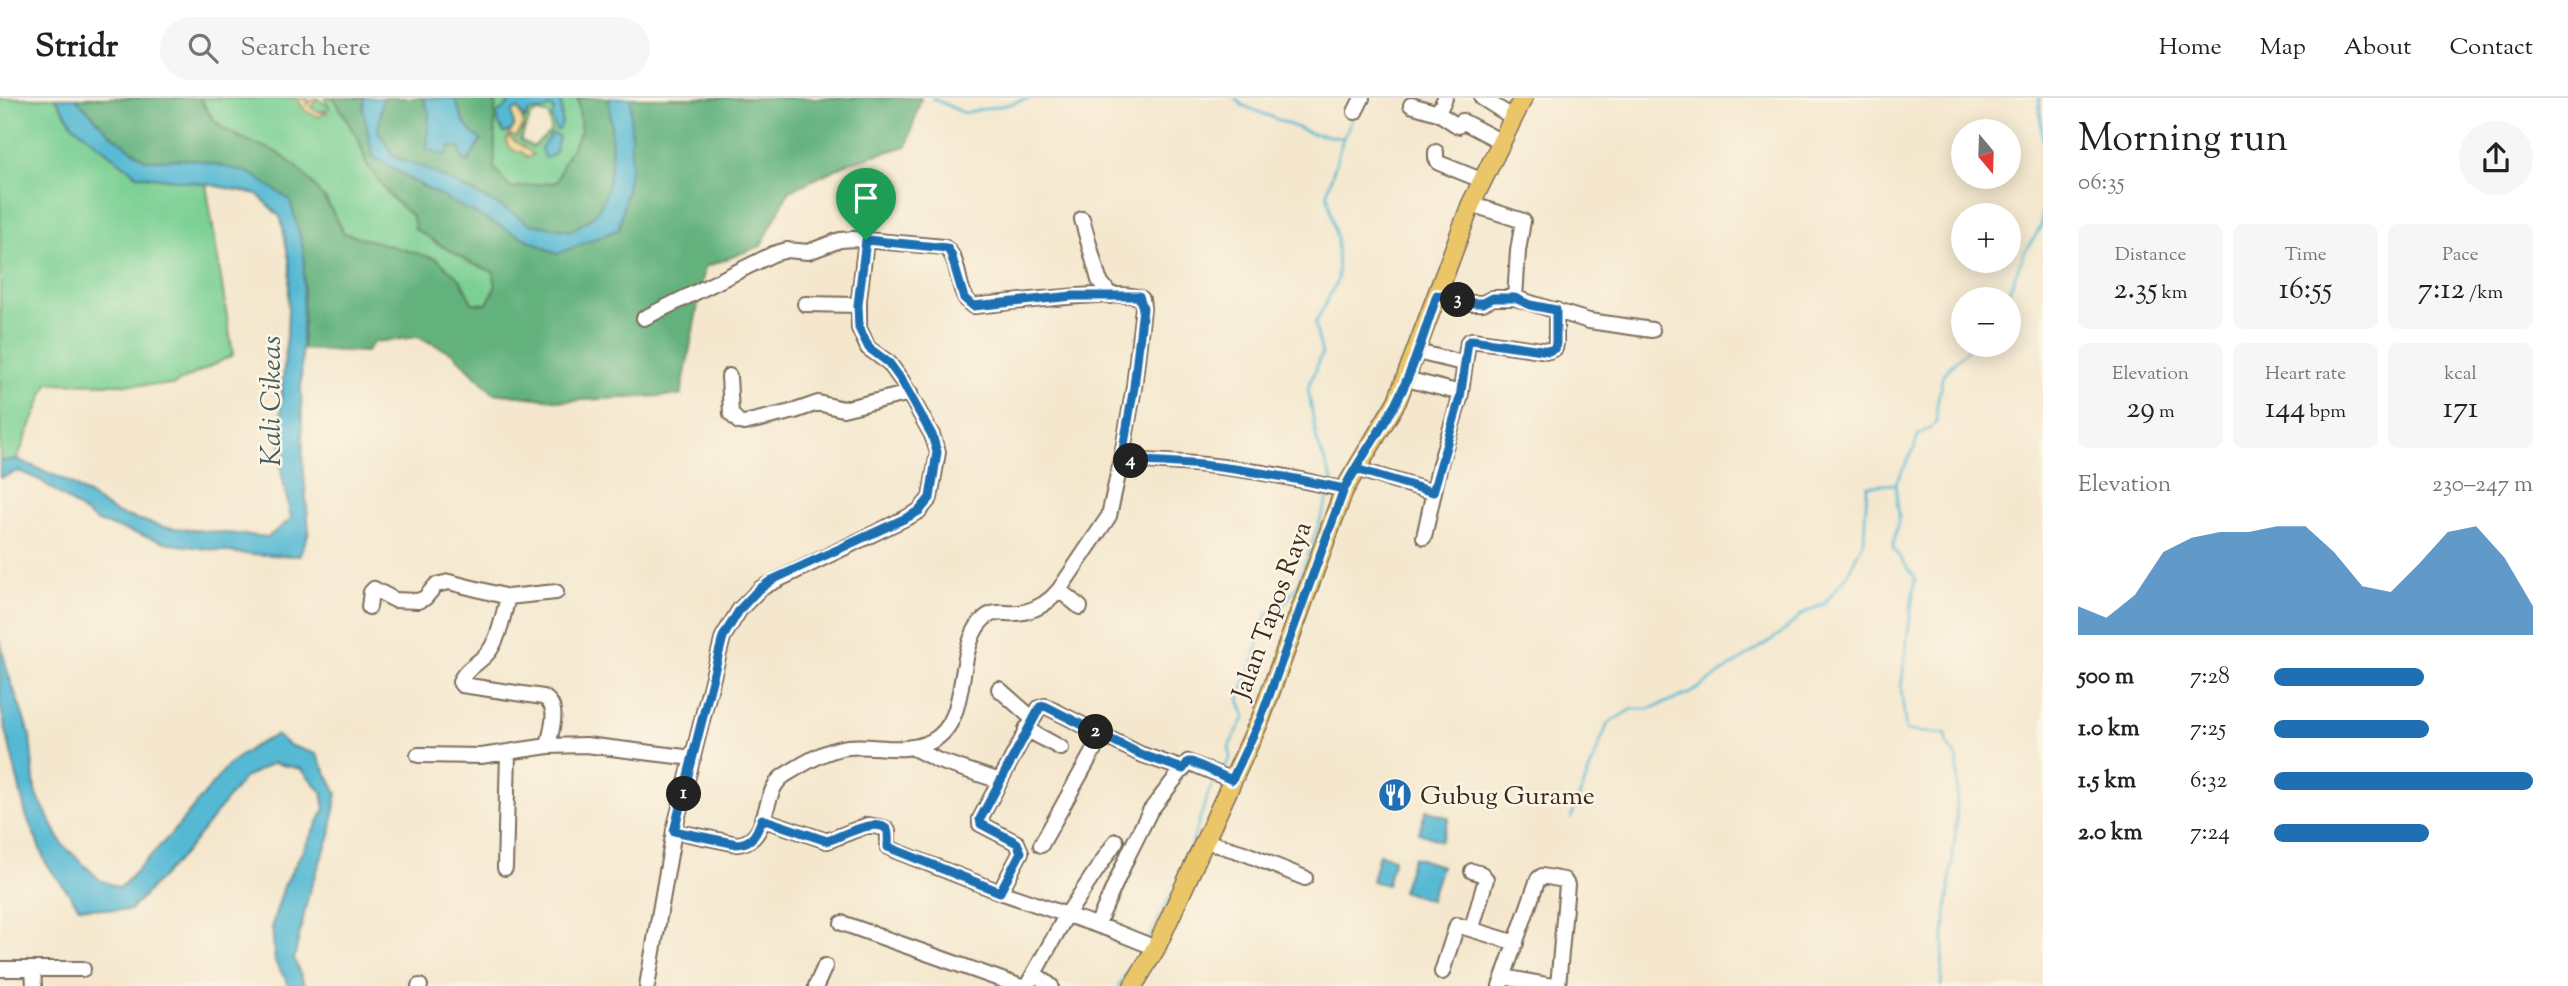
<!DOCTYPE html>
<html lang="en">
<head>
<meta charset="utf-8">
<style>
  body { margin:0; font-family:"Sorts Mill Goudy",serif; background:#f6f6f6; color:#222; height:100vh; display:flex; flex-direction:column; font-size:26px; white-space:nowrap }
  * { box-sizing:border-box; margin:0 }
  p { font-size:23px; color:#767676 }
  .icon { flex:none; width:38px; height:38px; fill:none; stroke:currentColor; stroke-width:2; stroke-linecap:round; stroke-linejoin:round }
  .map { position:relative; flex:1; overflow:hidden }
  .side { display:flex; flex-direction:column; background:#fff; width:525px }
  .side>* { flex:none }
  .needle { width:46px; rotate:161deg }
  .buttons { position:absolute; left:1951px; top:21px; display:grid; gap:14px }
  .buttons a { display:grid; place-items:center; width:70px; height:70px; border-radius:50%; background:#fff; box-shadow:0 4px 18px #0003; font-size:35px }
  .pin { position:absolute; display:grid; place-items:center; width:60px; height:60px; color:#fff; margin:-72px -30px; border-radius:50% 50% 50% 0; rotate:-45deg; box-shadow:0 0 7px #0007 }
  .pin .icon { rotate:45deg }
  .km { position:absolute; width:35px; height:35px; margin:-18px; border-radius:50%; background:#222; color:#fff; font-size:19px; line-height:35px; text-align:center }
  .round { display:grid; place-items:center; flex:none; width:74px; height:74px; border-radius:37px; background:#f6f6f6 }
  .headline { display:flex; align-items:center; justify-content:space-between; height:119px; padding:0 35px }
  h1 { font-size:38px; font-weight:600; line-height:52px }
  .figures { display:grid; grid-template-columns:repeat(3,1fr); gap:10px; height:119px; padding:7px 35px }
  .figures div { display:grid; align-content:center; border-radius:10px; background:#f6f6f6; text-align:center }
  .figures b { font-size:30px; font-weight:600 }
  .figures small { font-size:19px; font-weight:400 }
  .figures p { font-size:19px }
  .chart { height:196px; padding:14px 35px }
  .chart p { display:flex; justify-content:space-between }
  .chart svg { width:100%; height:126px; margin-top:7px; fill:#1f6fb2; opacity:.7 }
  ul { padding:0 35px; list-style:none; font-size:23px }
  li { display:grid; grid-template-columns:112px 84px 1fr; align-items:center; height:52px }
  li i { height:18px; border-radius:9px; background:#1f6fb2 }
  header { display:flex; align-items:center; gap:42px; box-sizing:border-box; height:98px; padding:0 35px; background:#fff; border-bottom:2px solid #e0e0e0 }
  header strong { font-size:33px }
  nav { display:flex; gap:38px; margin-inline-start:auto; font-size:24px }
  .search { width:490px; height:63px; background:#f6f6f6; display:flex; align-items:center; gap:18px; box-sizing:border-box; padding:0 24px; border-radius:38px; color:#767676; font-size:26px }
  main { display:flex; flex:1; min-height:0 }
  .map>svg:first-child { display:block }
  .green { fill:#7bd094; stroke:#5b7d59; stroke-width:2; fill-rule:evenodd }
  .forest { fill:#64b27e; stroke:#506e4e; stroke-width:2 }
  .sand { fill:#eeda9e; stroke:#94825e; stroke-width:2 }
  .water { fill:#55b9d4; stroke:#487279; stroke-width:2 }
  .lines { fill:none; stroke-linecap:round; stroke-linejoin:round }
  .stream { stroke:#55b9d4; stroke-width:2.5 }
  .minor-casing { stroke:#7c6c5b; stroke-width:18 }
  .major-casing { stroke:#7c6c5b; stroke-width:21 }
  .minor { stroke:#fff; stroke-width:14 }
  .major { stroke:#ebc669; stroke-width:18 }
  .route-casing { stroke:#fff; stroke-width:14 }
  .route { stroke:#1f6fb2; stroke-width:9 }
  .labels { text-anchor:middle; stroke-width:5; stroke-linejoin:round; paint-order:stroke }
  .street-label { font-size:26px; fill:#3b2a1e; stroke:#fcf5e5 }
  .poi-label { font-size:26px; fill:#3b2a1e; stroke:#fcf5e5; text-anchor:start }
  .water-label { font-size:28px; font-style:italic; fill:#445c5e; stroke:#fcf5e5 }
</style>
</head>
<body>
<header>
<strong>Stridr</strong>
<div class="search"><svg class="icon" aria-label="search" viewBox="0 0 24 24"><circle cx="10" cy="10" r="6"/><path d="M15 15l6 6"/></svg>Search here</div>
<nav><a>Home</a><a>Map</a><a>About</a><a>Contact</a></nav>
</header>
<main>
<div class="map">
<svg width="2043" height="888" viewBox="0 0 2043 888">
  <rect width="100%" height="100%" fill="#fcf5e5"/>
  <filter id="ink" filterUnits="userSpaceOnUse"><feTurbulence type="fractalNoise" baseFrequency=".0143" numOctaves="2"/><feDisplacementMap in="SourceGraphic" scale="14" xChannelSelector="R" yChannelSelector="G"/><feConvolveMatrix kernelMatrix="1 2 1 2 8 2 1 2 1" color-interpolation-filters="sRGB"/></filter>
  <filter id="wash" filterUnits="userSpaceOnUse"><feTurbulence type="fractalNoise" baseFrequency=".00686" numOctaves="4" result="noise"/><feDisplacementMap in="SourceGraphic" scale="28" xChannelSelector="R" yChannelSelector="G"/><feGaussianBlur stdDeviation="1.57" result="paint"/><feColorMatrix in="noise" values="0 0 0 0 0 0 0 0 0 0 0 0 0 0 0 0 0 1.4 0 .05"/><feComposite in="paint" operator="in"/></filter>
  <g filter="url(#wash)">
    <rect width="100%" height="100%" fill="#f4e7cd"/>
    <path class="green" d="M0,0H55L73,27L137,77L206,86L233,257L173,287L48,285L17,361L0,364Z
      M200,0H297L301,7L318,19L327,12L318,14L310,10L317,0L329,9L325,0H334L359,43L367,67L391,99L413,119L435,145L493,174L496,187L487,207L472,205L460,181L369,143L344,135L326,101L246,42L217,27Z
      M496,0H512L507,8L504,35L510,33L509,37L522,33L524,26L523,20L526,21L529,13L544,12L552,8C555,14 553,21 556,28L562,25L561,0H578L581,34L564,64L557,84L510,90L494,69C496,46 493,23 496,0ZM538,14L549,17L551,33L533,49L520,42L531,18Z"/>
    <path class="forest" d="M76,0H200C212,27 229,36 256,46C264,49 274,52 281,57C311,78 328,104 344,135L437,161L460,181L472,205L487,206L496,187L493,174L469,164L415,131L413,119L391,99L367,66L359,43L334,0H364L363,12L373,58L410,82L557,156L619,131L631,69V0H921L907,48L851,64L789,93L761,148L705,169L681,297L564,303L493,295L453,255L418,239L374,244L366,254L303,251L304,154L290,102L193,61L146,63L109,35Z
      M383,0H423L429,15V31L449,49H460L463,61L468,64L481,42C465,32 460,17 455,0H496C493,23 496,46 494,70L510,90L557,84L564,64L581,34L578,0H609C612,31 617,93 594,117C589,123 578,128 572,133L530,126L506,111L425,70L394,59L378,33Z"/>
    <path class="sand" d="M297,0L308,1L307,7L313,1L317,0L311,10L318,14H328L318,19L305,13Z
      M518,11L524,26L516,39L509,37L514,28L512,16L513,12Z
      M509,39C517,46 525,48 533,57L527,60L522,54C513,53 508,51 506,41Z"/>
    <path class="water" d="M56,0H76L109,35L146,62L193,61L250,75L290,102L304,154L301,290L303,365L309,434L299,458L244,456L172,446L98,424L40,382L19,373L0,380V364L17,361L67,383L116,415L164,429L268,439L291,421L281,372V304L287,234L290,167L281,120L257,96L206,86L137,77L73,27Z
      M364,0H383L378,33L394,59L425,70L506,111L530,126L571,133C578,128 589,123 594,117C617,93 612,31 609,0H631V69L619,131L557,156C494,125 431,96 373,58L363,12Z
      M423,0H455C460,17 465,33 481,41L468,64L463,61L459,49H449L448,55L442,56L427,51L429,15Z
      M512,0H525L530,3L561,0L562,25L559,32H556L552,20L554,12L551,8L544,12L529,13L525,21L518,11L514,12L512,16L514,29L510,33L504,35L498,25L497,16L507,8Z
      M554,36L559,39L555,55L548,60L544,59L541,50L550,38Z
      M0,542L7,572L30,638L35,693L62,746L100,782L120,790L174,733L229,666L254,648L276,637L289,647L316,656L337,695L330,737L309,794L294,861L305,888H290L275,864L272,827L284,788L325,711L322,694L301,671L273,665L244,680L184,756L129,813L79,809L46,765L26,717L0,607Z
      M1426,712L1449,720L1441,743L1419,735Z
      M1379,756L1394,760L1387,787L1372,783Z
      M1413,759L1441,768L1430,802L1402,793Z"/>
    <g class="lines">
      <path class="stream" d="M932,0L964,15L1010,6L1029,0
        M1235,0L1242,7L1310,35L1343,40
        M2039,0L2043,44
        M2006,201L2024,155L2041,129L2043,109
        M1333,384L1317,343L1308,290L1322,256L1315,226L1338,181L1337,143L1327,95L1343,40L1354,18
        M1895,386L1899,418L1893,450L1915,480L1901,590L1906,633L1946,636L1948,648L1958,662L1956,729L1944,836L1941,888
        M1222,673L1230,661L1229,648L1245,619L1239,601L1254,562L1267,516L1285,505L1297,488L1330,394
        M1571,720L1608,625L1632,611H1649L1691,595L1783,534L1802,516L1824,506L1846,479L1864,442L1867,388L1895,386L1914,351L1918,337L1936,326L1937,306L1943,276L1972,247
        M1186,763L1209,693L1216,681
        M1148,841L1172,795
        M1118,888L1142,852"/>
    </g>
  </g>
  <g filter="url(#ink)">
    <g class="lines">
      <g class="minor-casing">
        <path id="minor" d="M1482,0L1512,19
          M1411,7L1438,15L1458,28L1462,23L1500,43
          M1355,14L1362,0
          M1438,15L1445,0
          M1436,54V60L1439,65L1481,82
          M1471,106L1523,123L1518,153L1515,200
          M1082,121L1099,182L1111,198
          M1437,197L1469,205H1483L1493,200H1515L1589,223L1652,232
          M805,206L858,207
          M644,220L773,156L787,152L808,154L840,142L853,141L944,149C963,161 954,195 973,208C999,206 1127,189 1142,201L1143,210L1134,289L1121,363C1195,362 1272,374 1344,392
          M1417,254L1463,265
          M729,278L731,316L739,324L744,325L795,313L818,305L843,311L910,295
          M1406,281L1461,295
          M1356,371L1433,394
          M1424,439L1440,366L1460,300L1468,244L1472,242L1549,253L1555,250L1556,245V212
          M1059,492L1080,509
          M369,509L371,494L374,491L395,502L418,503L425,500L436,487L449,484L508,499
          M1033,621L1039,610L1045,608L1140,656L1183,671
          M1026,631L1061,650
          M548,648C551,632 561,608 543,599L462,587L460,584C465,570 482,564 490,552C500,537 503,517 508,499L556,494
          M911,649L939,663L1000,683L1033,621L999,591
          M418,657L481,658L548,648L586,647L693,660
          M1000,683L980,721V726L1017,745L1021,754L1000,794
          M762,721L827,743L868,727L884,730L888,733V749L896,753L1000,794L1111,832L1156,850
          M674,733L737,746C772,744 760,692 785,677C803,666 827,651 848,649C876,646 904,657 932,643C969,624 956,563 977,529C992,506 1004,519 1024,514C1038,511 1050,503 1059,492L1109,418L1121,363
          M1205,743L1244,755L1305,780
          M1041,747L1102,637
          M505,770L508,655
          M1472,773L1482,776L1486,781L1472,830
          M842,825L1019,888
          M1097,827L1129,755L1150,713L1188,664L1232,682
          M0,871H83
          M33,871L34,888
          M1442,874L1457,827L1516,845
          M1034,875L1051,888
          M1504,879L1552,888
          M419,888H420
          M647,888L674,733L723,539L740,511L761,490L906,420L919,413L930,400L938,354L932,337L902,283L889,265L868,250L859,230V201L866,142
          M816,888L825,868
          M1027,888L1066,818L1116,743
          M1500,888L1538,781L1542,778L1564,782L1567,787L1558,888"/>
      </g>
      <g class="major-casing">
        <path id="major" d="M1133,888L1156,850L1261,620L1344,392L1397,303L1471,106L1523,0"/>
      </g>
      <use href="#minor" class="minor"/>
      <use href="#major" class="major"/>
    </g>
  </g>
  <g class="lines" filter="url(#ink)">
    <g class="route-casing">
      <path id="route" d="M866,142L858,207L859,230L869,250L889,265L902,283L932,337L937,354L930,400L919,413L906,420L772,482L757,493L740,511L723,539L674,733L737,746C753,745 757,735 762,721L827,743C838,740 877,718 887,732C889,735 888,745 888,749L1000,794L1021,754L1017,745L981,726L980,721L1040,609L1045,608L1140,656L1183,671L1188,664H1192L1232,682L1261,620L1344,391C1359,361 1381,333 1397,303C1414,270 1425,232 1437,197L1469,205H1483L1493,200H1515L1530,207L1556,212V245L1555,250L1549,253L1472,242L1468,244L1460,300L1433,394L1356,371L1344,391C1272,375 1196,362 1121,363L1134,289L1143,210L1139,198H1073L973,208L964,200L951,156L947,150L866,142"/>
    </g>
    <use href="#route" class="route"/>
  </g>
  <defs>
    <g id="restaurant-disc" transform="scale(1.75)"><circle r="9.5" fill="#1f6fb2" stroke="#fcf5e5"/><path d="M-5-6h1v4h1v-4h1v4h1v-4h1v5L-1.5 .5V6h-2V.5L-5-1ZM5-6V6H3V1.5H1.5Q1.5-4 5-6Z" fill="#fff"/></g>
  </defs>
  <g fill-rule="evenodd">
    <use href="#restaurant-disc" x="1395" y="697"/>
  </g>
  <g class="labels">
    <g class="street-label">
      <text transform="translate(1271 512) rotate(-70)" y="9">Jalan Tapos Raya</text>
    </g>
    <g class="poi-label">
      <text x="1420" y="706">Gubug Gurame</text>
    </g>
    <g class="water-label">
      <text transform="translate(270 303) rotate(-90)" y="10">Kali Cikeas</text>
    </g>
  </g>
</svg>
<div class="buttons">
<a><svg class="needle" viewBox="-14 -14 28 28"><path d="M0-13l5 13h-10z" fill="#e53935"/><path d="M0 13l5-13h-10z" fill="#767676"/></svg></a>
<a>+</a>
<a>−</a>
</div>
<div class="pin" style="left:866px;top:142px;background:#1e9e55"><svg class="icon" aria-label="arrive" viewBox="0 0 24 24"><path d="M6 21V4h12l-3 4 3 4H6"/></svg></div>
<b class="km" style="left:684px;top:696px">1</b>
<b class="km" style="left:1096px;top:634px">2</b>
<b class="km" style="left:1458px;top:202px">3</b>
<b class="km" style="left:1131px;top:363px">4</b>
</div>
<section class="side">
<div class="headline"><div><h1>Morning run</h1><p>06:35</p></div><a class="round"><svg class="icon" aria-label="share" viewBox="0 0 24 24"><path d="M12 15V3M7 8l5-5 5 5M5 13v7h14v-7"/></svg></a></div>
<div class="figures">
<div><p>Distance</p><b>2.35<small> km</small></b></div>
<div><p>Time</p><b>16:55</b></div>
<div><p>Pace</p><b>7:12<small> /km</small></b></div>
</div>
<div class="figures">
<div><p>Elevation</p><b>29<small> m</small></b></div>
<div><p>Heart rate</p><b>144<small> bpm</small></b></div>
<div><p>kcal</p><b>171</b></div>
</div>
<div class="chart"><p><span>Elevation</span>230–247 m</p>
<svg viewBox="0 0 160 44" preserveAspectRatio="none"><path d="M0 44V34L10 38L20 30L30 15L40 10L50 8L60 8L70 6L80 6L90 15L100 27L110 29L120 19L130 8L140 6L150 17L160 34V44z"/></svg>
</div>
<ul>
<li><b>500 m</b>7:28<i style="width:58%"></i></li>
<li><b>1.0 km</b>7:25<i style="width:60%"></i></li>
<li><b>1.5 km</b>6:32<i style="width:100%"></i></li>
<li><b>2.0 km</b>7:24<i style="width:60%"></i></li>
</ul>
</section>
</main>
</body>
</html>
